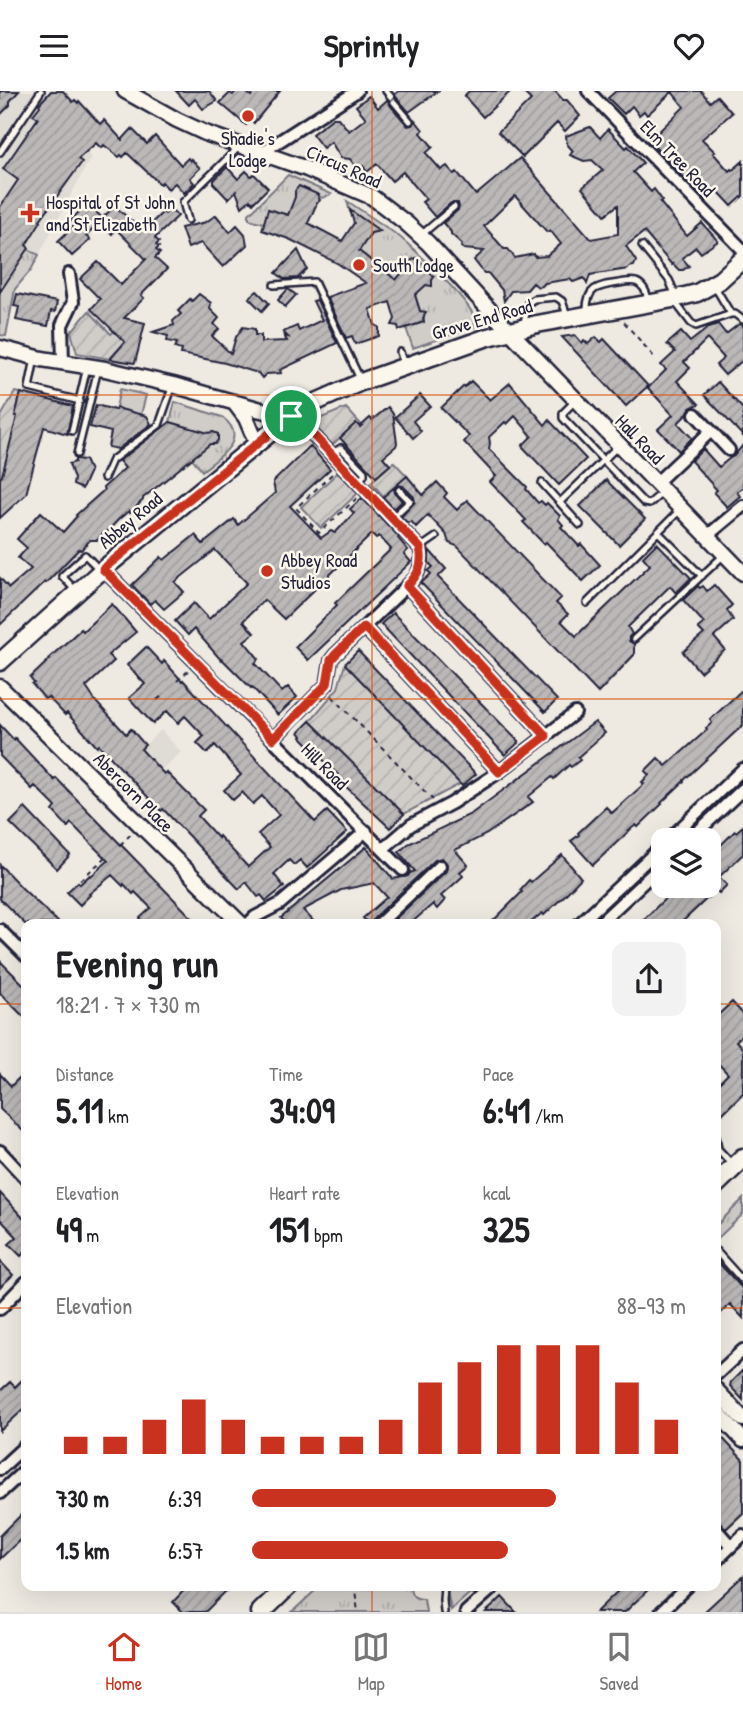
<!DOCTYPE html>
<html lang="en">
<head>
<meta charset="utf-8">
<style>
  body { margin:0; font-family:"Patrick Hand",sans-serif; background:#f2f2f2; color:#202124; height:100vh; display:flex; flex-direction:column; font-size:26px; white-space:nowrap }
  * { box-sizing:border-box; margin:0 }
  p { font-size:23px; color:#757577 }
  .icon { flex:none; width:38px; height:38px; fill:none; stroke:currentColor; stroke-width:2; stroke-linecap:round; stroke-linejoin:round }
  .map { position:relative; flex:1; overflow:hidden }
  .panel { position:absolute; left:21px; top:828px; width:700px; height:672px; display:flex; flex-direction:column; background:#fff; border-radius:14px; box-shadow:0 7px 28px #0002 }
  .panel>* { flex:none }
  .tools { position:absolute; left:651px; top:737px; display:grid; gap:14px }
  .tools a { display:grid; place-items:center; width:70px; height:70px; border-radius:14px; background:#fff; box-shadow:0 7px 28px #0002; font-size:35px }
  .pin { position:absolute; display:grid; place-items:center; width:60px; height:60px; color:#fff; margin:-30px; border:4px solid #fff; border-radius:50%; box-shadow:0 2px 7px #0007 }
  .round { display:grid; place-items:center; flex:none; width:74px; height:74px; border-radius:14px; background:#f2f2f2 }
  .head { display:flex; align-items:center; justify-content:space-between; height:119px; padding:0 35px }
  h1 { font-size:38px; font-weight:700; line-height:52px }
  .metrics { display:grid; grid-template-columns:repeat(3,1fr); gap:10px; height:119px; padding:7px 35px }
  .metrics div { display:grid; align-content:center }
  .metrics b { font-size:35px; font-weight:700 }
  .metrics small { font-size:19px; font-weight:400 }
  .metrics p { font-size:19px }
  .chart { height:196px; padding:14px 35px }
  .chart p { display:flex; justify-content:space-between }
  .chart svg { width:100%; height:126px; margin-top:7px; stroke:#c8321e; stroke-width:6 }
  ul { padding:0 35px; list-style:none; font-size:23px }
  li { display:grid; grid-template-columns:112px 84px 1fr; align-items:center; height:52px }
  li i { height:18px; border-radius:9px; background:#c8321e }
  header { display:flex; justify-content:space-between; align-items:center; height:91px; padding:0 35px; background:#fff; font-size:32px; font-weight:700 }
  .menu { display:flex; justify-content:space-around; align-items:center; height:98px; border-top:2px solid #e0e0e0; background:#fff; font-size:19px; color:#757577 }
  .menu a { display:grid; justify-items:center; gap:4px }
  .menu .selected { color:#c8321e }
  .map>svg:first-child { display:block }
  .built { fill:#dfdbd5 }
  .grass { fill:url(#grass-tufts); stroke:#797882; stroke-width:2 }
  .garden { fill:url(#garden-furrows); stroke:#797882; stroke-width:2 }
  .building { fill:url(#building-hatch); stroke:#22223b; stroke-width:2; fill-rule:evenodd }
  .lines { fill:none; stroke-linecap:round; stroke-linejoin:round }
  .service-casing { stroke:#22223b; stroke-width:10 }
  .minor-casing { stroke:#22223b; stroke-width:16 }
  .tertiary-casing { stroke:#22223b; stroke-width:19 }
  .secondary-casing { stroke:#22223b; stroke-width:21 }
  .primary-casing { stroke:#22223b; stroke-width:23 }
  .path { stroke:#22223b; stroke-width:2; stroke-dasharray:5 5; stroke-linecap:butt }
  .service { stroke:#fbf7ec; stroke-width:5 }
  .minor { stroke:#fbf7ec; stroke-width:10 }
  .tertiary { stroke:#fbf7ec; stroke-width:14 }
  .secondary { stroke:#fbf7ec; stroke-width:16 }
  .primary { stroke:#fbf7ec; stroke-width:18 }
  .route-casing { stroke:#fff; stroke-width:14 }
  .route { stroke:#c8321e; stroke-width:9 }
  .grid { fill:none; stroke:#de560e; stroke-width:2; stroke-opacity:0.55 }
  .poi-dot { fill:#c8321e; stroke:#fbf7ec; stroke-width:2.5 }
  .labels { text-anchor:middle; stroke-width:5; stroke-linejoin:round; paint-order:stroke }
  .poi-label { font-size:19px; fill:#22223b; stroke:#fbf7ec; text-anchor:start }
  .street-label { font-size:19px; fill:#22223b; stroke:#fbf7ec }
</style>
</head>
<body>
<header><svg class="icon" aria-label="menu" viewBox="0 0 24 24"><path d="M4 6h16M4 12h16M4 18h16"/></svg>Sprintly<svg class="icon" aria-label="heart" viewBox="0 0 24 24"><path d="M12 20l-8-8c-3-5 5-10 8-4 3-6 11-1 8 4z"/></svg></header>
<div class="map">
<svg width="743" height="1521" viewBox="0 0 743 1521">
  <defs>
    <pattern id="grass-tufts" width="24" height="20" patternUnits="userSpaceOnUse" patternTransform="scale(1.75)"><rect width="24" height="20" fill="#d0cdc9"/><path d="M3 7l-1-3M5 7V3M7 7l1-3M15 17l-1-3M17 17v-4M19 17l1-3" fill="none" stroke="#b2b0ae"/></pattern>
    <pattern id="garden-furrows" width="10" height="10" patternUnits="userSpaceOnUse" patternTransform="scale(1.75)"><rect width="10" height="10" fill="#d0cdc9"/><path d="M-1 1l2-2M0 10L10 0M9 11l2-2" fill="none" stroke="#b2b0ae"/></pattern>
    <pattern id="building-hatch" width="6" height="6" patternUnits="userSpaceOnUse" patternTransform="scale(1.75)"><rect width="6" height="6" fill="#bcb8b8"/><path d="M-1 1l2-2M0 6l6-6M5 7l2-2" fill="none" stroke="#a19e9f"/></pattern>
  </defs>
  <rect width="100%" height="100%" fill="#eeeae2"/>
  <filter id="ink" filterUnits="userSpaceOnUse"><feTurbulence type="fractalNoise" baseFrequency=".0143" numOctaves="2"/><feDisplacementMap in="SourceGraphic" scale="14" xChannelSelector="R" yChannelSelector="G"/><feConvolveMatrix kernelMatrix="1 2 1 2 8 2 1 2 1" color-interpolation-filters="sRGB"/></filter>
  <g filter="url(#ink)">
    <path class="built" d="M0,0H46L36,13L48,27L91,66L31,179L15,198L6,245L0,244Z
      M161,639L181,661L141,698L121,677Z"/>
    <path class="grass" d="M288,84L331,103L322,107L300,96L288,124L268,118L264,132L249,128V123Z
      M347,110C365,122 384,134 401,147C416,160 469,209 474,226C476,231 475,231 474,236L413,257L406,237L424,231V222L420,220L415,204L434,186L416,167L410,170L409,174L396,189L359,160L371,142L373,141L358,125L350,121Z
      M28,158L39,164L31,179L15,198L6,245L0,244V196Z
      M120,298L146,304L141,324L116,317Z
      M175,311L222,326C251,348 219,366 202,380L192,367L210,353H215L218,349V343L213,341L208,342L170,331Z
      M743,1108V1123L716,1149V1135Z
      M320,1495H417L410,1496C411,1505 415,1508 424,1508L426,1521H292Z
      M449,1495V1494L485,1495L475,1505L470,1502L451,1519L447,1500Z"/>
    <path class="garden" d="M89,220L111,243L127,228L136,239L110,268L77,262L71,241Z
      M15,301L21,302L15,324L19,325L16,331L2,385L0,387V327Z
      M346,317L370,343L368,345L356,332L332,354L318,339L317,331L319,328Z
      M394,371L407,385L384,406L371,391Z
      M338,381L358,402L321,437L301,416Z
      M345,573L460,693L404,723L310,630L338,597Z"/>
    <path class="building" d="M0,0H19L10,10V14L0,24Z
      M51,0H63L73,11L75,9L78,12L79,10L100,33L104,29L122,49L132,38L147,53L155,45L181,74L188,67L190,70L191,68L200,77L190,87L194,92L184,102L175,92L168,98L162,91L160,93L127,62L123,66L121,64L119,66L104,54L101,57L96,52L78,68L82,71L40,129L41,130L26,154L29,157L0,201V116L18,89L3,78L38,27L33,24L40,15L39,13Z
      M176,0H209L217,10L203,18L195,8L189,14Z
      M236,0H245L251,5L255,0H280L254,32L251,29L246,34L220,12L230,2L233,4Z
      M399,0H438L409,21L396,6L395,3Z
      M469,0H511L483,26L464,5Z
      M522,0H555L563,9H567L580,25L565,40L557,32L523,66L498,41L531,9Z
      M616,0H701L710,11L717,5L732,22L702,48L715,61L713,62L729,80L731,78L733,79L743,70V105L732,115L717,99L707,110L649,50L684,16L672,1L647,24L644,20L639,24L632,15L624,23L608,7Z
      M369,5L378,17L387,9L389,11L390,14L408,35L413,34L415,29L423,39L421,42L433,56L426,62L441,79L447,75L454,83L457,81L476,104L520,67L591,148L618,143V114L605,124L582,97L603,79L592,69L584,70L570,64L573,60L567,53L566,45L590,36L600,47L608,38L626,57L628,55L643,72L633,81L651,101L654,98L662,109L660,111L687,145L702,132L718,150L701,162L696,156L682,167L689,175L683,179H679L673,173L672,174L644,141L626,155L636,170L634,175L629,176L628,178L590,184L587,193L584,187L573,191L570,188L545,192L542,195L538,196L533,192L527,199L511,200L504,210L502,199L488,182H484L474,169L484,160L464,158L461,156L462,153L451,143V141L443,132L458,119L459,116L458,112H451L435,126L422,111L426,108L403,81L392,90L377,73L367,81L363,75L358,79L350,68L341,67L331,51L323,57L312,43L333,27H338L349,40L366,27L356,15ZM515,105L547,141L550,139L561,153L547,165L535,166L534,163L515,167L508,158H504L484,135Z
      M227,76L238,88L246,80L251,85L254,83L268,97L253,112L250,109L242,116L236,100L228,108L214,93V89Z
      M299,95L319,104L318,106L320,109L317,112L308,132L342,150L354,132L350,119L380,140L371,142L359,160L396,189L409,174V171L416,167L434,186L432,189V195L426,194L415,204L420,220L426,221L423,227L424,231L399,239L398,235L392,234L395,228L390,211L370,218L375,234L379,236V245L355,253L352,245L346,247L327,206L366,192L337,172L289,148L262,139L268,118L288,124L295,106V100Z
      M88,112L102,127L115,115L137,135L140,133L145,138L163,121L165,123L171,118L178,125L155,147L159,151L156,154L159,156L156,159L160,162L155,167L167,178L141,204L144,207L124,227L145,232L135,272L110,268L125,251L91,218L100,208L80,188L98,171L121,194L146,168L116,138L112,143L100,132L86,145L90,149L72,165L58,150L75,134L71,129L79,121L80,113Z
      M216,124L230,141L237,134L245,143L247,154L223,176L201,152L188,157L181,137L206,131Z
      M298,159L307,178L298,187L284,188L276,182Z
      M288,198L296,204L285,216L278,209Z
      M257,200L269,212L262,220L249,207Z
      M17,203L57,211L55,221L51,220L48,235L16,229L19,216L14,215Z
      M199,203L211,212L210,218L219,227L214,233L219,238L212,245L231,263L236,246L243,236L255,238V244H261V251L287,250L284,245L288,246L283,241L297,235L299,240L322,229L313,210L317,209L337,252L280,279L281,282L266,283L262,287L258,282L225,272L181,263L182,259L175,257L177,252L167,250L168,245L153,241L174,234L173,230L181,223L178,220L190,208L192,210Z
      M718,233L726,243L739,233L743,234V269L725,284L716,274L724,267L707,248L684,271L690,277L677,290L699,313L690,317L687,323L678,332L692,347L679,360L658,338L673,324L648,297L666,279L661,274L675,261L667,253L681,241L690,251L709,236Z
      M575,244L582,252L584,249L588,253L596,246L601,251L604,248L648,295L626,315L562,246Z
      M471,290L490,309L510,292L545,334L549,329L586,368L559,394L522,355L532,345L515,325L507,333L505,331L489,346L490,352L489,358L527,396L526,398L538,412L541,410L545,414L547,412L560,425L558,428L563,434L561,436L579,455L581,453L600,474L583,490L546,451L544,453L523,431L526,429L490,391L496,385L464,351L469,345L441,317L464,295L465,296Z
      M718,291L743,318V345L704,304Z
      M21,302L73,315L67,343L44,336L26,403L0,427V387L2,385L17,325H15Z
      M420,304L430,315L413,330L421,340L413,347L395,326Z
      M96,314L115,319L116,317L147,325L151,333L118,358L108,356L111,341L90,336Z
      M388,316L393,323L397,352L396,355L383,366L390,374L376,386L340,347L356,332L360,336L370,327L372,329Z
      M170,331L208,342L213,341L218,343V349L215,353H210L143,407V409L130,422L129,420L119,428L104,444L103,442L97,449H90L81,459L79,458L46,492L45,491L0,534V487L9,497L31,478L18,467L27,457L17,448L41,421L63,441L77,425L76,424L104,399L103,397L125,377L119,370Z
      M743,354V396L737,401L740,405L727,416L714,402L717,399L691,370L703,358L719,376L730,367L734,365Z
      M310,355L330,378L290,415L321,447L331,440L335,442L354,422L350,418L362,407L399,446L398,447L408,459L404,463L411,471L308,569L295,556L337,514L335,512L391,458L379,445L376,447L372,443L284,528L264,509L243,530L254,542L244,550L259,568L255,572L282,601L288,596L297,606L278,624L252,596L251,597L222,568L221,569L194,538L188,544L175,530L194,512L209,528L247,492L215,459L175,491L184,501L164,518L155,509L150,513L132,494L161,466L164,469L195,444L203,453L234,428L238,434L275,402L273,391Z
      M75,368L85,369L90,380L82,398L73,394L74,388L69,373L75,371Z
      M407,385L423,404L437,391L447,402L444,406L457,419L467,409L561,507L556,512L568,523L561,530L576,545L650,474L643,466L657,452L691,487L676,502L670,495L628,536L632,543L629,546V550L634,553V564L598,602L457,455L449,452L446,443L428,424L416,436L411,430L408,432L401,426L415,411L414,406L403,395L398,394L394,397L395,402L402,410L394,418L383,406Z
      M606,389L645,428L619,454L580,415Z
      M429,459L446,478L438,486L557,609L545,621L421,492L431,483L428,480L433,476L429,472Z
      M714,494L732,514L727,519L733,529L714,546L725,559L700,581L683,561L704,543L698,537L704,532L683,509L698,495L700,497L703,495L707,500Z
      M112,513L136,541L108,564L114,570L86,596L96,611L126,643L131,638L145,654L141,658L164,683L166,681L204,719L198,725L218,747L219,745L248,776L270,756L258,743L279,724L262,705L253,713L242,701L233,709L224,699L241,684L215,654L207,662L197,652L204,645L185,625L178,632L167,620L153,633L129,607L145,593L127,574L146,556L162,573L164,570L182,590L183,589L315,731L327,720L347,741L307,777L300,769L294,774L289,769L274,783L284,796L266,810L261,804L258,806L246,791L239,798L163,718L161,720L99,654L97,656L67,622L65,624L48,606L45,608L32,593L34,592L30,587L50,568L49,567L81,538L83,540Z
      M393,522L519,651L505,664L381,533Z
      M358,560L476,683L462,695L345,573Z
      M743,598V634L684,689V690L661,712L662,713L638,736L636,734L632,737L593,774L571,750L579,744L578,742L606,716L612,722L644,693L642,691L649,684L645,680L658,667L666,675L707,639L706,637L712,632L710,629Z
      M310,630L404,723L390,737L342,692L344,690L301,646L302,645L299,641Z
      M595,631L605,642L578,666L580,669L571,676L569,674L554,688L552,686L528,706L533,711L487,743L455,759L468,774L460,781L463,785L441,805L445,809L437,818L433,813L410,833H390L446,780L447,773L442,767L435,769L374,827L371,833H368L363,827L387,806L374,792L341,799L303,819L316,833H286L281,827L366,756L393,788L408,785L410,782L415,780L399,761L408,753L471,723Z
      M0,634L14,649L15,647L54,689L56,687L198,833H145L140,827L151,817L135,801L133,803L124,793L123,795L112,784L89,803L90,804L80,814L67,801L78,791L80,793L90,784L91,785L108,770L71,732L68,736L53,720L56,716L35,695L32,698L0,665Z
      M25,717L70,764L57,778L10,732Z
      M743,735V763L719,786L727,794L719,802L716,799L680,833H639L679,794H709V766L735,740L736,741Z
      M562,764L581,787L563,806L544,824L542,822L529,833H490L522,801L520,799L529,789L531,791Z
      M0,774L23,798L60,833H25L0,808Z
      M0,870L26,896V928L0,902Z
      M732,911L743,923V943L736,950L743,958V1002L716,1029V995L728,983L716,970V926Z
      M0,983L11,995L19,987L26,995V1043L0,1018Z
      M0,1102L26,1130V1160L21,1165L9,1153L17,1146L0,1128Z
      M716,1169L743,1198V1227L730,1213L716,1227Z
      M0,1170L13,1184L0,1196Z
      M743,1279V1309L730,1295L731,1291Z
      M26,1285V1316L0,1340V1300L10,1291L15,1296Z
      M716,1340L743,1369V1422L726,1438L721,1432L716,1430Z
      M26,1419V1443L0,1468V1445Z
      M743,1485V1518L739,1521H704Z
      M189,1494H232L205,1521H183L173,1511Z
      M624,1494H653L625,1521H596Z
      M502,1506L516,1521H486L495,1513Z"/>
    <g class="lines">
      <g class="service-casing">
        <path id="service" d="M386,0L391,6
          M394,11L410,30
          M0,61L41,0
          M188,129L183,111L240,55
          M421,144L454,116
          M642,155L669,189L676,205
          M274,194L314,191L360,288
          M715,196L731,223
          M675,211L691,232L696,235L731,223H735L743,229
          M587,221C586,196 598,195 619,192C624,191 632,190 636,191C644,194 647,203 648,209
          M524,232L528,212L534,208L556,206L562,210L567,224
          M400,261L404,274
          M35,267L29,297L80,310
          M575,310L563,322V327L644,412L649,413L664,400
          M72,340L87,276
          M77,363L98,278
          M331,363L341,357L364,381V384L357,391
          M104,387L112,369L159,334L173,294
          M542,392L580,434
          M560,411L618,355
          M392,427L410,410L399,399
          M658,441L702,485
          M420,457L436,446
          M75,499L62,485L85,464L99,478
          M587,512L679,420
          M634,548L725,463
          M716,1045L718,1058
          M716,1058H718L731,1072
          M716,1160L743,1190
          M444,1494L443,1509L444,1521"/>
      </g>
      <g class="minor-casing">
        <path id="minor" d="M588,0L743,159
          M261,62L357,0
          M63,272L62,234L73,211L69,183
          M711,340L729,359
          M656,392L711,340L695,323
          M707,445L743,415
          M103,478L403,779
          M407,495L546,645
          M364,536L499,681
          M273,648L327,593L331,569L335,564L415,487C421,477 423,468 420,457L299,329L291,325
          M668,749L743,678
          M689,749L743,698
          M383,758L411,734L452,712L499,681L575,622
          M248,833L255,826L280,813L366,740
          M379,833L440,775
          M579,833L663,754
          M599,833L663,773
          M0,839L26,865
          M0,1060L26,1088
          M0,1218L26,1191
          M716,1284L743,1259
          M0,1378L26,1354
          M0,1402L26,1378
          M716,1438L731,1455
          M716,1470L743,1444
          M466,1521L496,1494
          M661,1521L689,1494"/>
      </g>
      <g class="tertiary-casing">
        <path id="tertiary" d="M125,0L177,29L205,42L307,78L372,106L406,132L428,152L497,227L743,482
          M0,257L42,268L105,278L173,294L261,319L291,325
          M234,311L246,327L257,353
          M0,596L241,833
          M716,1299L743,1328
          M716,1320L743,1349"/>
      </g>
      <g class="secondary-casing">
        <path id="secondary" d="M0,571L101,480L291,325L314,312L361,291L485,247L537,233L673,208L697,202L720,189L743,168"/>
      </g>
      <g class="primary-casing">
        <path id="primary" d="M716,1093L743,1067
          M261,1521L289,1494"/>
      </g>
      <path class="path" d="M624,231L655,267
        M332,383L296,417L319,442L357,407
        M177,590L189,579
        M332,605L433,709
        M157,609L162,605
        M120,754L132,742
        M80,789L105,767
        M351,1494L355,1499L358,1521"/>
      <use href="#service" class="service"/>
      <use href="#minor" class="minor"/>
      <use href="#tertiary" class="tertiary"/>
      <use href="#secondary" class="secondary"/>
      <use href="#primary" class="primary"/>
    </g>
  </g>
  <g class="lines" filter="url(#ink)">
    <g class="route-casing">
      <path id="route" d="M291,325L299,329L420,457C424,473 418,484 407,495L546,645L499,681L364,536L335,564L331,569L327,593L273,648L103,478Z"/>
    </g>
    <use href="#route" class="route"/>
  </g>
  <path class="grid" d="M372,0V833M0,304H743M0,608H743M0,913H26M716,913H743M0,1217H26M716,1217H743M372,1494V1521"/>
  <g class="poi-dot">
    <circle cx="248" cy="25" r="7"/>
    <path d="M26.5 111.5h7v7h7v7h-7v7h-7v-7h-7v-7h7z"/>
    <circle cx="359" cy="174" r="7"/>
    <circle cx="267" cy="480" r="7"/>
  </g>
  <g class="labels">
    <g class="poi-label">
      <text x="248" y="54" text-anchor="middle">Shadie's<tspan x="248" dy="22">Lodge</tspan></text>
      <text x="46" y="118">Hospital of St John<tspan x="46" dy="22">and St Elizabeth</tspan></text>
      <text x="373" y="181">South Lodge</text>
      <text x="281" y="476">Abbey Road<tspan x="281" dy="22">Studios</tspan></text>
    </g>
    <g class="street-label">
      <text transform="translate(678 67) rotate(46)" y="7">Elm Tree Road</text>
      <text transform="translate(344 75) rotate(24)" y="7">Circus Road</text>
      <text transform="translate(482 228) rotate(-16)" y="7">Grove End Road</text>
      <text transform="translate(640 348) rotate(46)" y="7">Hall Road</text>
      <text transform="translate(130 429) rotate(-40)" y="7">Abbey Road</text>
      <text transform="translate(325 675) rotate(45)" y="7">Hill Road</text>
      <text transform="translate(134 701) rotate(45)" y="7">Abercorn Place</text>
    </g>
  </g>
</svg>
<div class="tools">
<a><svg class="icon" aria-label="layers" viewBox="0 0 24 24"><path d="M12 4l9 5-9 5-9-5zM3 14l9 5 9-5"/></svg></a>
</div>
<div class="pin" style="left:291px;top:325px;background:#1e9e55"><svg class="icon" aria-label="arrive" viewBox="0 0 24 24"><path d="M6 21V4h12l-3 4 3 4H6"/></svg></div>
<section class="panel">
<div class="head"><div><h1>Evening run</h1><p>18:21 · 7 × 730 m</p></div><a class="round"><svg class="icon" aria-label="share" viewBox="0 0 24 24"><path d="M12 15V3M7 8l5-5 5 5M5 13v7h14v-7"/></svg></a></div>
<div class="metrics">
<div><p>Distance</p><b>5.11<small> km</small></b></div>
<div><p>Time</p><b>34:09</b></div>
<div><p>Pace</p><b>6:41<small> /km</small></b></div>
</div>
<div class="metrics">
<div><p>Elevation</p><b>49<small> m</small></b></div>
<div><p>Heart rate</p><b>151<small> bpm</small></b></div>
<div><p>kcal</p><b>325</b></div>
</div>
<div class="chart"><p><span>Elevation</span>88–93 m</p>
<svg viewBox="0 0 160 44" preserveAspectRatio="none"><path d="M5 44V38M15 44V38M25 44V32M35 44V25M45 44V32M55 44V38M65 44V38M75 44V38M85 44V32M95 44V19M105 44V12M115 44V6M125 44V6M135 44V6M145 44V19M155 44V32"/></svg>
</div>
<ul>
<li><b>730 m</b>6:39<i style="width:70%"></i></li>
<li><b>1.5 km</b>6:57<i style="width:59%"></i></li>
</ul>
</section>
</div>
<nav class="menu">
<a class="selected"><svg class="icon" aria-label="home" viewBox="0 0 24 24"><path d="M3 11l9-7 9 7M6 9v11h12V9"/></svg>Home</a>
<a><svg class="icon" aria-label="map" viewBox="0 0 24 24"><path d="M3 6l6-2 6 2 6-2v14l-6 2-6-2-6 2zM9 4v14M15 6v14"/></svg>Map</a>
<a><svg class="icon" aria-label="saved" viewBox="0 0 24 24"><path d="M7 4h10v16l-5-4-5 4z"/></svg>Saved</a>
</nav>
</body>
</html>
